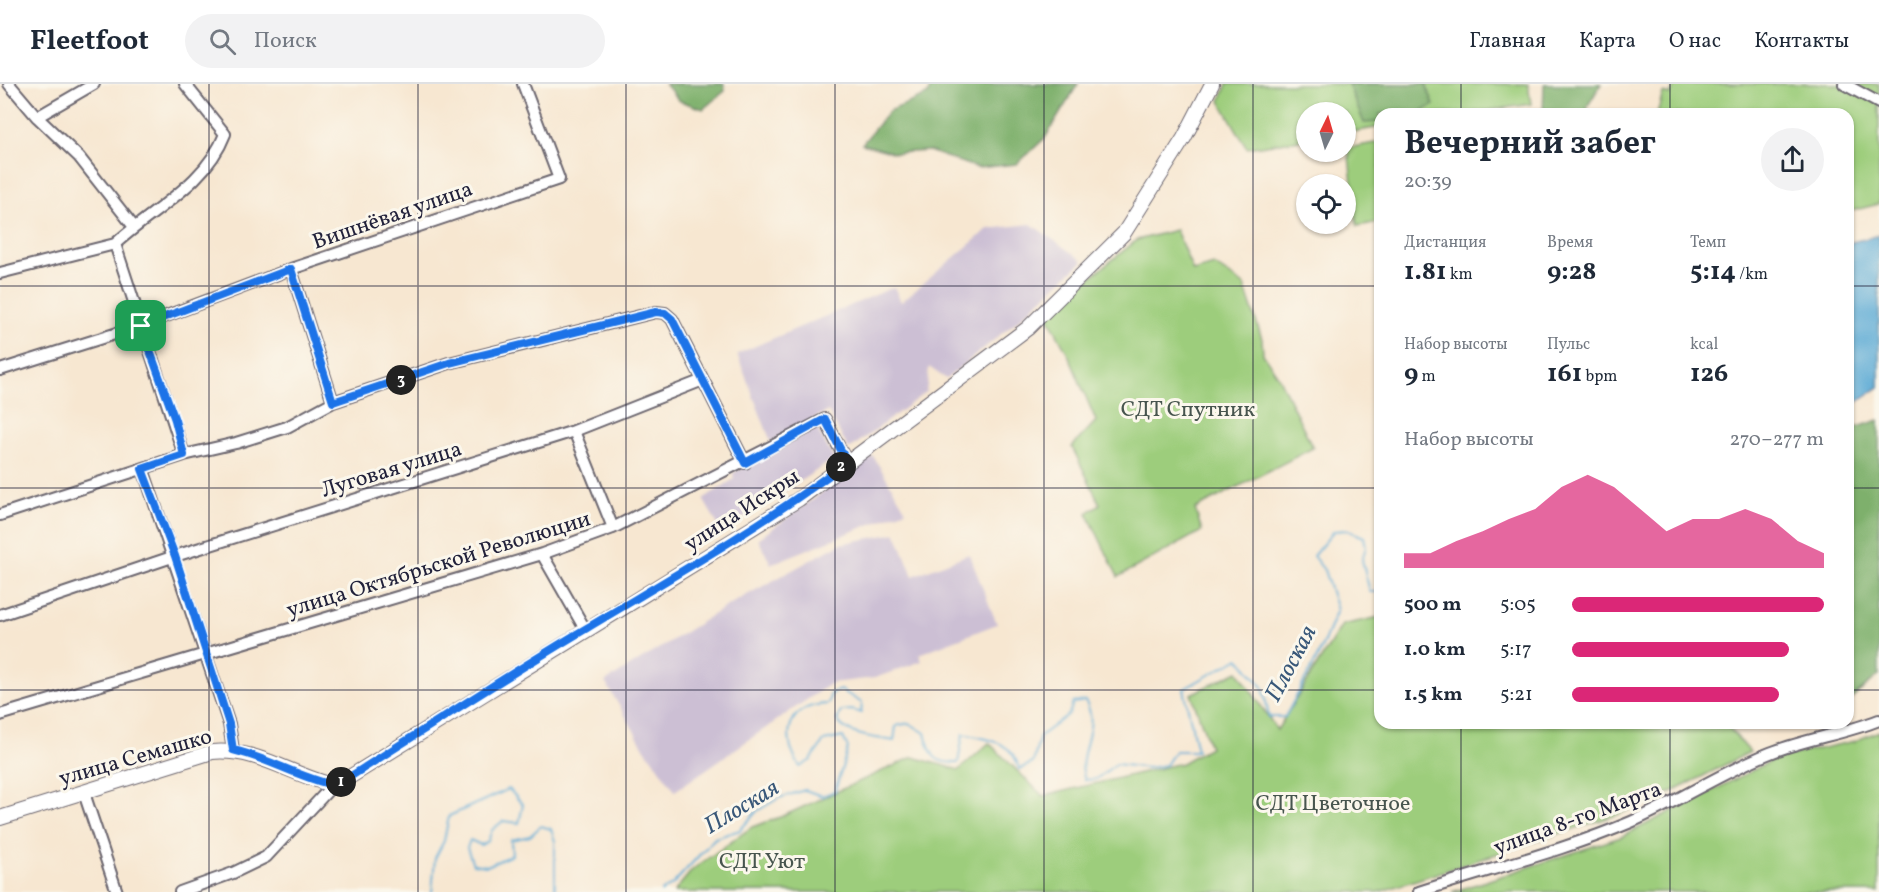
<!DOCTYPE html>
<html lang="ru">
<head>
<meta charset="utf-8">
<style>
  body { margin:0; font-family:Vollkorn,serif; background:#f2f2f3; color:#1f2937; height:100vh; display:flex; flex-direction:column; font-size:22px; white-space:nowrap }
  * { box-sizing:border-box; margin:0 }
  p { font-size:20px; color:#747a83 }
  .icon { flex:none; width:33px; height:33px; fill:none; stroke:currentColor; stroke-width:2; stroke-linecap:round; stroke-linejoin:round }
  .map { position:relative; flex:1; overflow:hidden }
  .side { position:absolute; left:1374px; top:24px; width:480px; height:621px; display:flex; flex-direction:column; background:#fff; border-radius:18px; box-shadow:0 2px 4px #0004 }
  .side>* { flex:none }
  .needle { width:39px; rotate:5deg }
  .controls { position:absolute; left:1296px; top:18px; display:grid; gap:12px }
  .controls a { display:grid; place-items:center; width:60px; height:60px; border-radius:50%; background:#fff; box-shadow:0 2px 4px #0004; font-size:30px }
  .pin { position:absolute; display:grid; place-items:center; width:51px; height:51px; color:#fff; margin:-26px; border-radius:12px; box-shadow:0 3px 9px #0006 }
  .km { position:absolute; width:30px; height:30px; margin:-15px; border-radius:50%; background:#222; color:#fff; font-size:16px; line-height:30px; text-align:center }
  .round { display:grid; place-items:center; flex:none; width:63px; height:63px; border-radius:32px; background:#f2f2f3 }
  .head { display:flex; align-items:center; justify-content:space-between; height:102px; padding:0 30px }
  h1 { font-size:33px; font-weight:700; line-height:45px }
  .figures { display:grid; grid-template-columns:repeat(3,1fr); gap:9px; height:102px; padding:6px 30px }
  .figures div { display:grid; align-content:center }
  .figures b { font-size:26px; font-weight:700 }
  .figures small { font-size:16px; font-weight:400 }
  .figures p { font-size:16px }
  .chart { height:168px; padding:12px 30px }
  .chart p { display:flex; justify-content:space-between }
  .chart svg { width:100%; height:108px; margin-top:6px; fill:#db2777; opacity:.7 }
  ul { padding:0 30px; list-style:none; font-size:20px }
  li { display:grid; grid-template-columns:96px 72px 1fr; align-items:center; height:45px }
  li i { height:15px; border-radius:8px; background:#db2777 }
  header { display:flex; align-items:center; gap:36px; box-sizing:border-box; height:84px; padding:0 30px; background:#fff; border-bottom:2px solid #e0e1e3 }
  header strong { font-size:28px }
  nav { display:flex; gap:33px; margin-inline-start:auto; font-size:21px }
  .search { width:420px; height:54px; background:#f2f2f3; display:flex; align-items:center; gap:15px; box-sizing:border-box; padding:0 21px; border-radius:33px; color:#747a83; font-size:22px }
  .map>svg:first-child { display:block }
  .industrial { fill:#ccbfd4 }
  .green { fill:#9dcd7c; stroke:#60785c; stroke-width:1.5 }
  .forest { fill:#7eb06c; stroke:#506954; stroke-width:1.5 }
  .water { fill:#5baad5; stroke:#3e6688; stroke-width:1.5 }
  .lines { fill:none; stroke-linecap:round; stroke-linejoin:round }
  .stream { stroke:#5baad5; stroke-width:2 }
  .minor-casing { stroke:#6d6770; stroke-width:14 }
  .major-casing { stroke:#6d6770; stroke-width:16 }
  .minor { stroke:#fff; stroke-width:10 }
  .major { stroke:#fff; stroke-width:14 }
  .route-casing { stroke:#fff; stroke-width:12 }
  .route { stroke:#1a73e8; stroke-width:8 }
  .grid { fill:none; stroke:#22223b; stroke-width:1.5; stroke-opacity:0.55 }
  .labels { text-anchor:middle; stroke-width:6; stroke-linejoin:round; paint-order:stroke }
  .street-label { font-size:22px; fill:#22223b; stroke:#fbf7ec }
  .park-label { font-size:22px; fill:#47554e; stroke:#fbf7ec }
  .water-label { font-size:24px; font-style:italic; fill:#395879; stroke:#fbf7ec }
</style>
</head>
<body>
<header>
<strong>Fleetfoot</strong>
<div class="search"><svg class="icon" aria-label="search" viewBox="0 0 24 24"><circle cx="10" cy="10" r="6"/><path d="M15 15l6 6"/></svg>Поиск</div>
<nav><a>Главная</a><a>Карта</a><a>О нас</a><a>Контакты</a></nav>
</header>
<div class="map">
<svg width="1879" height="808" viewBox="0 0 1879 808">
  <rect width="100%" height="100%" fill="#fbf7ec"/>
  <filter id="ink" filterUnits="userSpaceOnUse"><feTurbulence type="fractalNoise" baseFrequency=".0167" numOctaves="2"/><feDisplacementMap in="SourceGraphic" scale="12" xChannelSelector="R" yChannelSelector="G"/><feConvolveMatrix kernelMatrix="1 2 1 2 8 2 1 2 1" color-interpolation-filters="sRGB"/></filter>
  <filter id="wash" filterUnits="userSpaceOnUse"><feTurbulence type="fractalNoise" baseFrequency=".008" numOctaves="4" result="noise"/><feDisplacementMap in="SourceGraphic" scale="24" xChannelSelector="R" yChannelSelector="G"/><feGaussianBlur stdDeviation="1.35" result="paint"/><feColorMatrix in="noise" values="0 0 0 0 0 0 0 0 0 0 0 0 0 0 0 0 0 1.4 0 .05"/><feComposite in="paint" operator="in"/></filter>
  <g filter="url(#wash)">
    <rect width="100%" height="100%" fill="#f7e7d1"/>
    <path class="industrial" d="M1031,140L1083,177L1017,237L946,295L929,283L926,308L851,364H848L828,327L771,358L737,270L894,203L901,218L988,145Z
      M816,343L834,375L722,448L703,415L734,395L733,389Z
      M873,372L906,426L771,480L758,455Z
      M896,449L913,492L969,470L997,540L919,570L922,577L875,594L831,599L675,707L645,665L605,598L727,522L840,460Z"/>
    <path class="green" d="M1227,0H1528L1531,20L1466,30H1380V43L1346,49V28H1306V55L1247,64L1220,17Z
      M1675,0H1879V120L1848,128V30H1657L1663,9L1670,11Z
      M1380,58V138L1357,142L1348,64Z
      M1176,146L1193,187L1214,181L1244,201L1262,255L1263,270L1278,292L1313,364L1195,425L1202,447L1118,493L1087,429L1100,420L1072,363L1096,337L1068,270L1046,229L1137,156Z
      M1380,533V639H1725L1750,668L1676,706L1620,730L1379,808H674L693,785L752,743L783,732L913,673L959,686L989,659L1043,712L1182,679L1210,663L1191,610L1238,587L1277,646L1342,541Z
      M1879,647V808H1452L1621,753L1777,674L1855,657Z"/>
    <path class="forest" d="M665,0H724L725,7L703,25L680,17Z
      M932,0H1078L1045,54L1017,80L977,84L929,67L895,69L862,60L889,27L927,11Z
      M1348,0H1426L1434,21L1417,30H1380V38L1364,39Z
      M1544,0H1601L1587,23L1590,30H1543Z
      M1879,336V591L1848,618V346Z"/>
    <path class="water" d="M1879,151V303L1848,324V159Z"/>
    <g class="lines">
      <path class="stream" d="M432,808L435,774L444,757L449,732L509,705L523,721L519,739L503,737L492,746L488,757L481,761L470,756L467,764L473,780L487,782L512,771L511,756L530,752L541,742L551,745L555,757V808
        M661,808L673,800L715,754L740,746L757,727L779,714L805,706L822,712L835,707L848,664L843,653L824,657L811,676L800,683C780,651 787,621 828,620L831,609L841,606L862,619L861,629L852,626L841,627L837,636C847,653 876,653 894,657L896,642L909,639L925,649C932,672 932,679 958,679L963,650C987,655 1013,656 1019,685L1033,679L1040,652L1069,630L1073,619L1085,617C1102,643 1074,670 1085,696L1096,695L1116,680L1148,684L1166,681L1175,667H1197L1184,605L1239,574L1263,603L1269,633H1285L1318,572L1337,526L1324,486L1313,472L1334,447L1347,446L1364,453L1366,463L1362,476L1370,508H1380"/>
    </g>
  </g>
  <g filter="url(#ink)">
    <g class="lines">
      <g class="minor-casing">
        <path id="minor" d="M9,0L37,33L79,73L134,143
          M1844,0L1879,19
          M37,33L94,0
          M291,185L333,318
          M0,189L115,160
          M0,286L140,242L291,185L559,95L523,0
          M574,347L613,444
          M184,371L115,160C153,125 206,100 225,50L185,0
          M143,385L229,640L233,666
          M0,431L184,371L236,359L287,343L333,318L449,279L656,228L665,229L672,235L703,296
          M542,470L585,545
          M0,531L175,472L574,347L703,296L745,379
          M0,631L542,470L613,444L825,335L847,379
          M84,709L117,808
          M180,808L233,789L266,773L333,701
          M1419,808C1489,785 1563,767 1631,738C1679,717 1722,688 1770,669C1805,655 1844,650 1879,636"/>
      </g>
      <g class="major-casing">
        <path id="major" d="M0,734L212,668C257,664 291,691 333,701L348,694L799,415L1028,244L1124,149L1184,54L1212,0"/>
      </g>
      <use href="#minor" class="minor"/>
      <use href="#major" class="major"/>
    </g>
  </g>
  <g class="lines" filter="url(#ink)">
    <g class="route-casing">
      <path id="route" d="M291,185L333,318L449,279L656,228L665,229L672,235L745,379L825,335L847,378C764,441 675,491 587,544C506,592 427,644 348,694L333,701C298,693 268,674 233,666L229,640L175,472L142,385L184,371L175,336L141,242Z"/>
    </g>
    <use href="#route" class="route"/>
  </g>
  <path class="grid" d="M209,0V808M418,0V808M626,0V808M835,0V808M1044,0V808M1253,0V808M1461,0V30M1670,0V30M0,202H1380M1848,202H1879M0,404H1380M1848,404H1879M0,606H1380M1848,606H1879M1461,639V808M1670,639V808"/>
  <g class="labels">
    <g class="street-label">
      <text transform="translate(392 130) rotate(-19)" y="8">Вишнёвая улица</text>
      <text transform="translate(391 384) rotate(-17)" y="8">Луговая улица</text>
      <text transform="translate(741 425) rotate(-33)" y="8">улица Искры</text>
      <text transform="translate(438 479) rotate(-17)" y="8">улица Октябрьской Революции</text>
      <text transform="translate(135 672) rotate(-16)" y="8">улица Семашко</text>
      <text transform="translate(1577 733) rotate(-20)" y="8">улица 8-го Марта</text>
    </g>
    <g class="park-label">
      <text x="1188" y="332">СДТ Спутник</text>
      <text x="1333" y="726">СДТ Цветочное</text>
      <text x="762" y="784">СДТ Уют</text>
    </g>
    <g class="water-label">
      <text transform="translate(1290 579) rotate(-62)" y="8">Плоская</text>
      <text transform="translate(741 722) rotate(-31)" y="8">Плоская</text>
    </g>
  </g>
</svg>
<div class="controls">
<a><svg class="needle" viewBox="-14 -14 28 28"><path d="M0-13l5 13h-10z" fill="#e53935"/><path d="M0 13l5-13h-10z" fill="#747a83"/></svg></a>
<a><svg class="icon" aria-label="locate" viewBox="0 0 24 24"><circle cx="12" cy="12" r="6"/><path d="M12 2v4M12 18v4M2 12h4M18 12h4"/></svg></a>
</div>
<div class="pin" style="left:141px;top:242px;background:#1e9e55"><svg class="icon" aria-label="arrive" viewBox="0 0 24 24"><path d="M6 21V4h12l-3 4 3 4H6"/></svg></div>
<b class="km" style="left:341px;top:698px">1</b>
<b class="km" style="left:841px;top:383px">2</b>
<b class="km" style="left:401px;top:296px">3</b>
<section class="side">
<div class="head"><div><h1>Вечерний забег</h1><p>20:39</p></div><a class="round"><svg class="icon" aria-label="share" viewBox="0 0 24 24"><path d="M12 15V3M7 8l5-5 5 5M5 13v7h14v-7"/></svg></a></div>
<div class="figures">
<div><p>Дистанция</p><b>1.81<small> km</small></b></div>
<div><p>Время</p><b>9:28</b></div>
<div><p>Темп</p><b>5:14<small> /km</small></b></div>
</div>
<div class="figures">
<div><p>Набор высоты</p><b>9<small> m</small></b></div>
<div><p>Пульс</p><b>161<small> bpm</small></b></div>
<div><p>kcal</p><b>126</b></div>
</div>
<div class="chart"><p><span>Набор высоты</span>270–277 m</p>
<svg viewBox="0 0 160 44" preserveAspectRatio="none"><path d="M0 44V38L10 38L20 33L30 29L40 24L50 20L60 11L70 6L80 11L90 20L100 29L110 24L120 24L130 20L140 24L150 33L160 38V44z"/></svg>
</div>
<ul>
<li><b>500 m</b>5:05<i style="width:100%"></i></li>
<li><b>1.0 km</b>5:17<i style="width:86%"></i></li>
<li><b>1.5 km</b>5:21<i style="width:82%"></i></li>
</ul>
</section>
</div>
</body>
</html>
